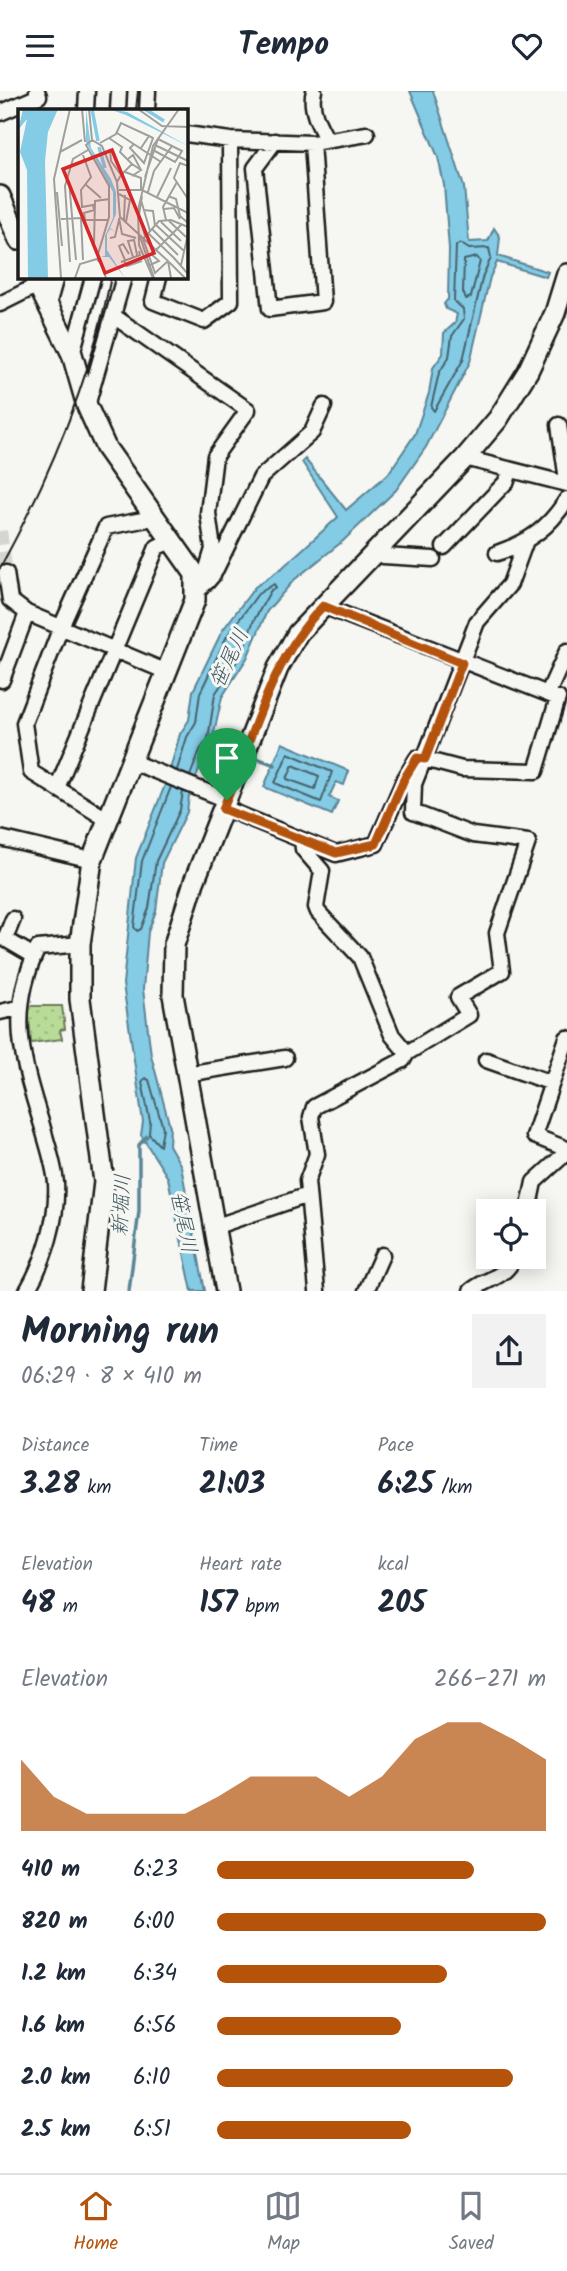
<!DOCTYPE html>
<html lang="en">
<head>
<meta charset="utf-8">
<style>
  body { margin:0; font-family:Kalam,"Klee One",sans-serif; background:#f2f2f3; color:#1f2937; height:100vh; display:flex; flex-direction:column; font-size:26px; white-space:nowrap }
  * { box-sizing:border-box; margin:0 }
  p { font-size:23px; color:#747a83 }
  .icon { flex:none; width:38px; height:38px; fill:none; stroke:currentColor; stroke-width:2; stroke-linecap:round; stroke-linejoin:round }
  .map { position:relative; height:1200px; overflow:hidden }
  .details { display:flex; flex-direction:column; background:#fff; flex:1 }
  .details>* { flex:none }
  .fabs { position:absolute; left:476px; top:1108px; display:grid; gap:14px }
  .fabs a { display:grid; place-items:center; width:70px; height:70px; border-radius:0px; background:#fff; box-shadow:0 4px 18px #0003; font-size:35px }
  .pin { position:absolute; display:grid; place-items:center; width:60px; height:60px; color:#fff; margin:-72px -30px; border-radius:50% 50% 50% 0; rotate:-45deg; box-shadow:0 0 7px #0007 }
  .pin .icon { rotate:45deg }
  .round { display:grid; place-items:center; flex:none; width:74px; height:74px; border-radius:0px; background:#f2f2f3 }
  .summary { display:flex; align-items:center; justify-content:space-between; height:119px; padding:0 21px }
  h1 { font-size:38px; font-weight:700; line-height:52px }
  .figures { display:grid; grid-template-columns:repeat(3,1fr); gap:10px; height:119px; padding:7px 21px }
  .figures div { display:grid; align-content:center }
  .figures b { font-size:30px; font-weight:700 }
  .figures small { font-size:19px; font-weight:400 }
  .figures p { font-size:19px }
  .chart { height:196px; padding:14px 21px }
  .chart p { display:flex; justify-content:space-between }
  .chart svg { width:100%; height:126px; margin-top:7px; fill:#b45309; opacity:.7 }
  ul { padding:0 21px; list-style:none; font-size:23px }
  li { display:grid; grid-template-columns:112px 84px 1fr; align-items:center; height:52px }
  li i { height:18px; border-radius:9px; background:#b45309 }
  header { display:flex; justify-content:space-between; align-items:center; height:91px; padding:0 21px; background:#fff; font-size:32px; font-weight:700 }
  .menu { display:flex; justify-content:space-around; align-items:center; height:98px; border-top:2px solid #e0e1e3; background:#fff; font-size:19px; color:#747a83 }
  .menu a { display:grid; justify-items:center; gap:4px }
  .menu .current { color:#b45309 }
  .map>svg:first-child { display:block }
  .green { fill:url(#green-dots); stroke:#6a7c5a; stroke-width:2 }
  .water { fill:#84cbe5; stroke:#5a8595; stroke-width:2 }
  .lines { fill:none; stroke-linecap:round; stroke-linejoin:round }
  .shore { stroke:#46626c; stroke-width:2 }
  .stream { stroke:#5a8595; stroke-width:3.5 }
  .street-tunnel { stroke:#d5d5d2; stroke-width:14; stroke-dasharray:14 7; stroke-linecap:butt }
  .street-casing { stroke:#1c1c1c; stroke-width:19 }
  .secondary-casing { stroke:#1c1c1c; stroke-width:24 }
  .street { stroke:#f6f6f2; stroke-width:14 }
  .secondary { stroke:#f6f6f2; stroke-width:19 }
  .tram { stroke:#1c1c1c; stroke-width:2 }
  .route-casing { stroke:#fff; stroke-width:14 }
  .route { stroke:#b45309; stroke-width:9 }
  .labels { text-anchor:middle; stroke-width:6; stroke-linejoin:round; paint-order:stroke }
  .water-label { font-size:21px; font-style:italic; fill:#405962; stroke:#f6f6f2 }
  .inset-river { fill:none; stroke:#84cbe5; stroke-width:3.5 }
  .inset-road { fill:none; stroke:#9f9f9c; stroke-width:2 }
  .view { fill:#d62828; fill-opacity:0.15; stroke:#d62828; stroke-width:3.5 }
  .inset-edge { fill:none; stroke:#1c1c1c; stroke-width:3.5 }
</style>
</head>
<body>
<header><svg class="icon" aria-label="menu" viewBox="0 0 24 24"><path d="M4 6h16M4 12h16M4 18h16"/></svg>Tempo<svg class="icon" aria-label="heart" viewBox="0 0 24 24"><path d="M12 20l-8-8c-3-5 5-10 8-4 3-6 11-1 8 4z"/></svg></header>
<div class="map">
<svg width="567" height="1200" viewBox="0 0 567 1200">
  <defs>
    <pattern id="green-dots" width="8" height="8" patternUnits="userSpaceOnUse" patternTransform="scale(1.75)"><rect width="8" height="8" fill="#b8dc97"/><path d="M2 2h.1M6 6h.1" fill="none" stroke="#9ebc82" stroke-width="1.8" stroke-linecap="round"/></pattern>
  </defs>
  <rect width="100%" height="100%" fill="#f6f6f2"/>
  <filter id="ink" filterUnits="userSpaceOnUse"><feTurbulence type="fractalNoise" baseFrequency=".0143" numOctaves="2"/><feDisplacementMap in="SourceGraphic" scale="14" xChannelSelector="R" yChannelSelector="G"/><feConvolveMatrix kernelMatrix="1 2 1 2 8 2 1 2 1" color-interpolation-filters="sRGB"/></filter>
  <g filter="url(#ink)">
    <path class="green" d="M28,915H62L65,938L60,939L62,948L31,952Z"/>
    <path class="water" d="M410,0H433L464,96L469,151L488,150L494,137L500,146L498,165L548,181L546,186L497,171L490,186L470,271L426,356L396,399L343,450L294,489L267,520L247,567L222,606L214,642L237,651L231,664L210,655L206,661L189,705L187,721L162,772L156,820L148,841L143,898L151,964L170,1036L169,1054L181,1075L205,1200H192L168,1087L141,1044L143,1031L123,893L136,767L167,689L180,643L189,629L193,600L222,540L255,496L282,477L338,426L302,371L305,368L346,419L388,383L415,343L429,302L433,277L443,263L444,242L455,232L457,223L446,218L444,213L448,208L449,158L444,94L438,66Z
      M282,652L349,680L344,694L336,691L329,706L338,710L332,724L264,696Z"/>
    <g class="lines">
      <path class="shore" d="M460,152L469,158L489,157L491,167L483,184L463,269L434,320L431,316L439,282L449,266L452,245L464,228L463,218L454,210L456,155Z
        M477,166L480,170L471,206L466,208L463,201L464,169Z
        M288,662L332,681L321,711L275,692Z
        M293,674L319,685L315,698L287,688Z
        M177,679L187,646L196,631L200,602L227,545L258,503L274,493L276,497L271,499L254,529L241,564L215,603L208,648L200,659L190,685
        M171,696L142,770L134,836L137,840L141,838L149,817L156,770L180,719L183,701
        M145,987L149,989L163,1037L160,1055L149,1043L150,1030L142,991Z"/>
      <path class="stream" d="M251,665L275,674
        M129,1200L139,1120V1054L147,1045"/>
      <path class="street-tunnel" d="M0,440L6,482"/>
      <g class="street-casing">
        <path id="street" d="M314,0C309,17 319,35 327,49
          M86,19L87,0
          M118,19L119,0
          M147,19L148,0
          M0,22L39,5L37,0
          M186,43L230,49L312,52L367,43
          M275,50L255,77L270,218L323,211L312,52
          M159,186L153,210L204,230L231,210L230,49
          M0,213L38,194
          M48,214L56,186
          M115,226L248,319L215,365L208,422L213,458L201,497
          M72,263L93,186
          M87,315L124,186
          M559,334L567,389
          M465,367L567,393
          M444,456L507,390L510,379
          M376,460L383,465L433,468
          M497,462C529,451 549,437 567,408
          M6,482L10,509L27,522
          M207,491L213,484L261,386L312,341L324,315
          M2,589L27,522L167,581
          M548,602L567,560
          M130,670L227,709
          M57,697L157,456L171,450
          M224,717L336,763L376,753L404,689L417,667L424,668L477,531L510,493L525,452
          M108,729L31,681L24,632L61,536L106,436L153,427
          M0,747L92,769
          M302,749L303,758L322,780L316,816L318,821L360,866L392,944L407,962
          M13,828L5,848L34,865
          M0,921L18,917
          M567,947L534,1045L567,1058
          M486,969L552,992
          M186,983L285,967
          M528,1120L534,1091L567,1061
          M214,1136L308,1104
          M27,1200C45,1169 58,1127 56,1092C54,1072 47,1053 42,1034C22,969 7,921 38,857L80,853
          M317,1200L307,1090L317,1063L311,1026L314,1016L403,969L407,962L469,924L458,906L502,880L497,842L528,751L473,744L413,721L414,693L424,668L462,678L536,680L558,607L323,515
          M366,1200L382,1164
          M471,1200C488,1186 505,1188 514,1166"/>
      </g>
      <g class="secondary-casing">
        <path id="secondary" d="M0,105L19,149
          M34,186L72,263L87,315L106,357L195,483V509L92,769L80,853V908L104,1091L91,1200
          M226,1200L173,904L174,854L194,791L278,577L298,542L465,367L498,328L528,280L555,222L567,183"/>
      </g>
      <use href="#street" class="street"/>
      <use href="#secondary" class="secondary"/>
      <path class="tram" d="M136,19L138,0
        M0,477C49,387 91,287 111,186"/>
    </g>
  </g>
  <g class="lines" filter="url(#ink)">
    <g class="route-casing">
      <path id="route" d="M323,515L462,572L425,668L417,667L404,688L376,753L336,762L223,718C252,648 270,570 323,515Z"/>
    </g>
    <use href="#route" class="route"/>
  </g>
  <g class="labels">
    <g class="water-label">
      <text transform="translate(229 567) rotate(-65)" y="7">笹尾川</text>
      <text transform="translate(121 1114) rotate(-87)" y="7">新堀川</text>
      <text transform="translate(184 1131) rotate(79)" y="7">笹尾川</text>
    </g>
  </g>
  <g transform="translate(18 18)">
    <rect width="170" height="170" fill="#f6f6f2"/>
    <path d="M5,0H40L30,23L27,52L30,169H10L9,61L2,43L9,10L0,21ZM68,0L73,39L93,70L98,83V105L92,119L97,123L92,120L89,125V141L107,169L91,148H82L87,147V127L95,109V83L68,33ZM91,0L109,3L170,37L108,6Z" fill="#84cbe5"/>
    <path class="inset-river" d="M74,0L80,32M127,0L146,12M81,38L87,59"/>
    <path class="inset-road" d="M64,0L67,33M71,0L74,31M120,0L144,17L170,18M99,24L143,53M91,29L104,38L102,43L114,55L103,66M82,34L98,25L103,14L131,27L123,39M116,35L112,39L126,54L135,29L131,27M137,36L170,52M92,40L93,52L103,66L99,73M135,41L157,53L161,47M42,43L64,31M65,46L73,68L63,81L64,98L75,96L76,101M110,50L115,46L123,61M170,57L162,54L156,69L170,90M107,63L123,69V81M114,67L123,61L114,55M127,68L140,30L164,42L161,47M51,73L58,151M67,75L83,89M101,81H124L170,104M39,83L44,137M130,83L136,62L154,37M101,85L112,91L108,113M124,87L121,106L127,127M150,87L158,90L162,107L170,114M139,88L153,59M123,91L132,122M146,100L156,99L162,110M76,101L66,104L67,111H90M125,101L135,102L137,117M101,109L104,125L118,129M43,110L63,109L65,151M106,111L107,86M148,111L145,98L159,73M151,112L168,128M143,113L163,132M138,116L166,142M134,120L160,146M130,124L156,149M121,125L136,169M92,129L97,128L101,111M126,129L141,112L153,111L170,118M125,130L137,164L150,152M76,135L77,92L92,90M138,141L164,115M115,148L110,132L116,131L119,146M156,149L170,165M107,151L101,137L105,135L111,145M106,152L109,157L124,152M52,153L47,77L55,50L70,41M103,153L122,146L121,142M151,153L167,169M132,156L141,152L133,145L138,140M163,156L170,125M43,169L36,70L52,0M57,169L62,155L79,150L81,153M88,169L80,145L91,108V77L68,36L74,31L84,37L99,73L102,108L150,152L153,169M135,169L121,136L120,101L135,37L161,0"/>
    <path class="view" d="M94,41L136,144L87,164L45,60Z"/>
    <rect width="170" height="170" class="inset-edge"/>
  </g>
</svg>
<div class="fabs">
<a><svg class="icon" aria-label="locate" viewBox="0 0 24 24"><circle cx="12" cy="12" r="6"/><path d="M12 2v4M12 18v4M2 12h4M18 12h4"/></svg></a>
</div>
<div class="pin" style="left:227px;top:709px;background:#1e9e55"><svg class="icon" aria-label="arrive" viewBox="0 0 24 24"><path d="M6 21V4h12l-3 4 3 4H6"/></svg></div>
</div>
<section class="details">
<div class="summary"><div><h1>Morning run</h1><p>06:29 · 8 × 410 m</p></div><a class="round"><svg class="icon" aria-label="share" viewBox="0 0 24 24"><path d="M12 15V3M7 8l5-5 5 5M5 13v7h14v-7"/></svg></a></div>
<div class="figures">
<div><p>Distance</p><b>3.28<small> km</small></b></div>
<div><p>Time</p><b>21:03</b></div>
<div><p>Pace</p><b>6:25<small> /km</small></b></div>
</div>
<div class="figures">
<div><p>Elevation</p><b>48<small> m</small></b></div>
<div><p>Heart rate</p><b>157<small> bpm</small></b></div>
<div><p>kcal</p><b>205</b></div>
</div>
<div class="chart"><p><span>Elevation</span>266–271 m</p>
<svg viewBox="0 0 160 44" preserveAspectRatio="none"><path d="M0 44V19L10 32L20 38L30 38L40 38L50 38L60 32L70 25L80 25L90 25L100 32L110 25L120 12L130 6L140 6L150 12L160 19V44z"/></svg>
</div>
<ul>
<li><b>410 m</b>6:23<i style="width:78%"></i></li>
<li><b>820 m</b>6:00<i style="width:100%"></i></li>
<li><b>1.2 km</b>6:34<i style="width:70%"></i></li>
<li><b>1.6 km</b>6:56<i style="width:56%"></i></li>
<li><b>2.0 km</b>6:10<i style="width:90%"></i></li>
<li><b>2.5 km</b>6:51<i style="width:59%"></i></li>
</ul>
</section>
<nav class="menu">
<a class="current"><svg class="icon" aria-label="home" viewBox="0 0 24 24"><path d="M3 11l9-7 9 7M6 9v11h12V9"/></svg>Home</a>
<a><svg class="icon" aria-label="map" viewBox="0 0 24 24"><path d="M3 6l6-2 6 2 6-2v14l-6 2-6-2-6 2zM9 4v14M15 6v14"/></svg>Map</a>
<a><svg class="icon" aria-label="saved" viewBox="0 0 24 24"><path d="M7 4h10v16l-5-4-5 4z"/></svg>Saved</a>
</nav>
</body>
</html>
